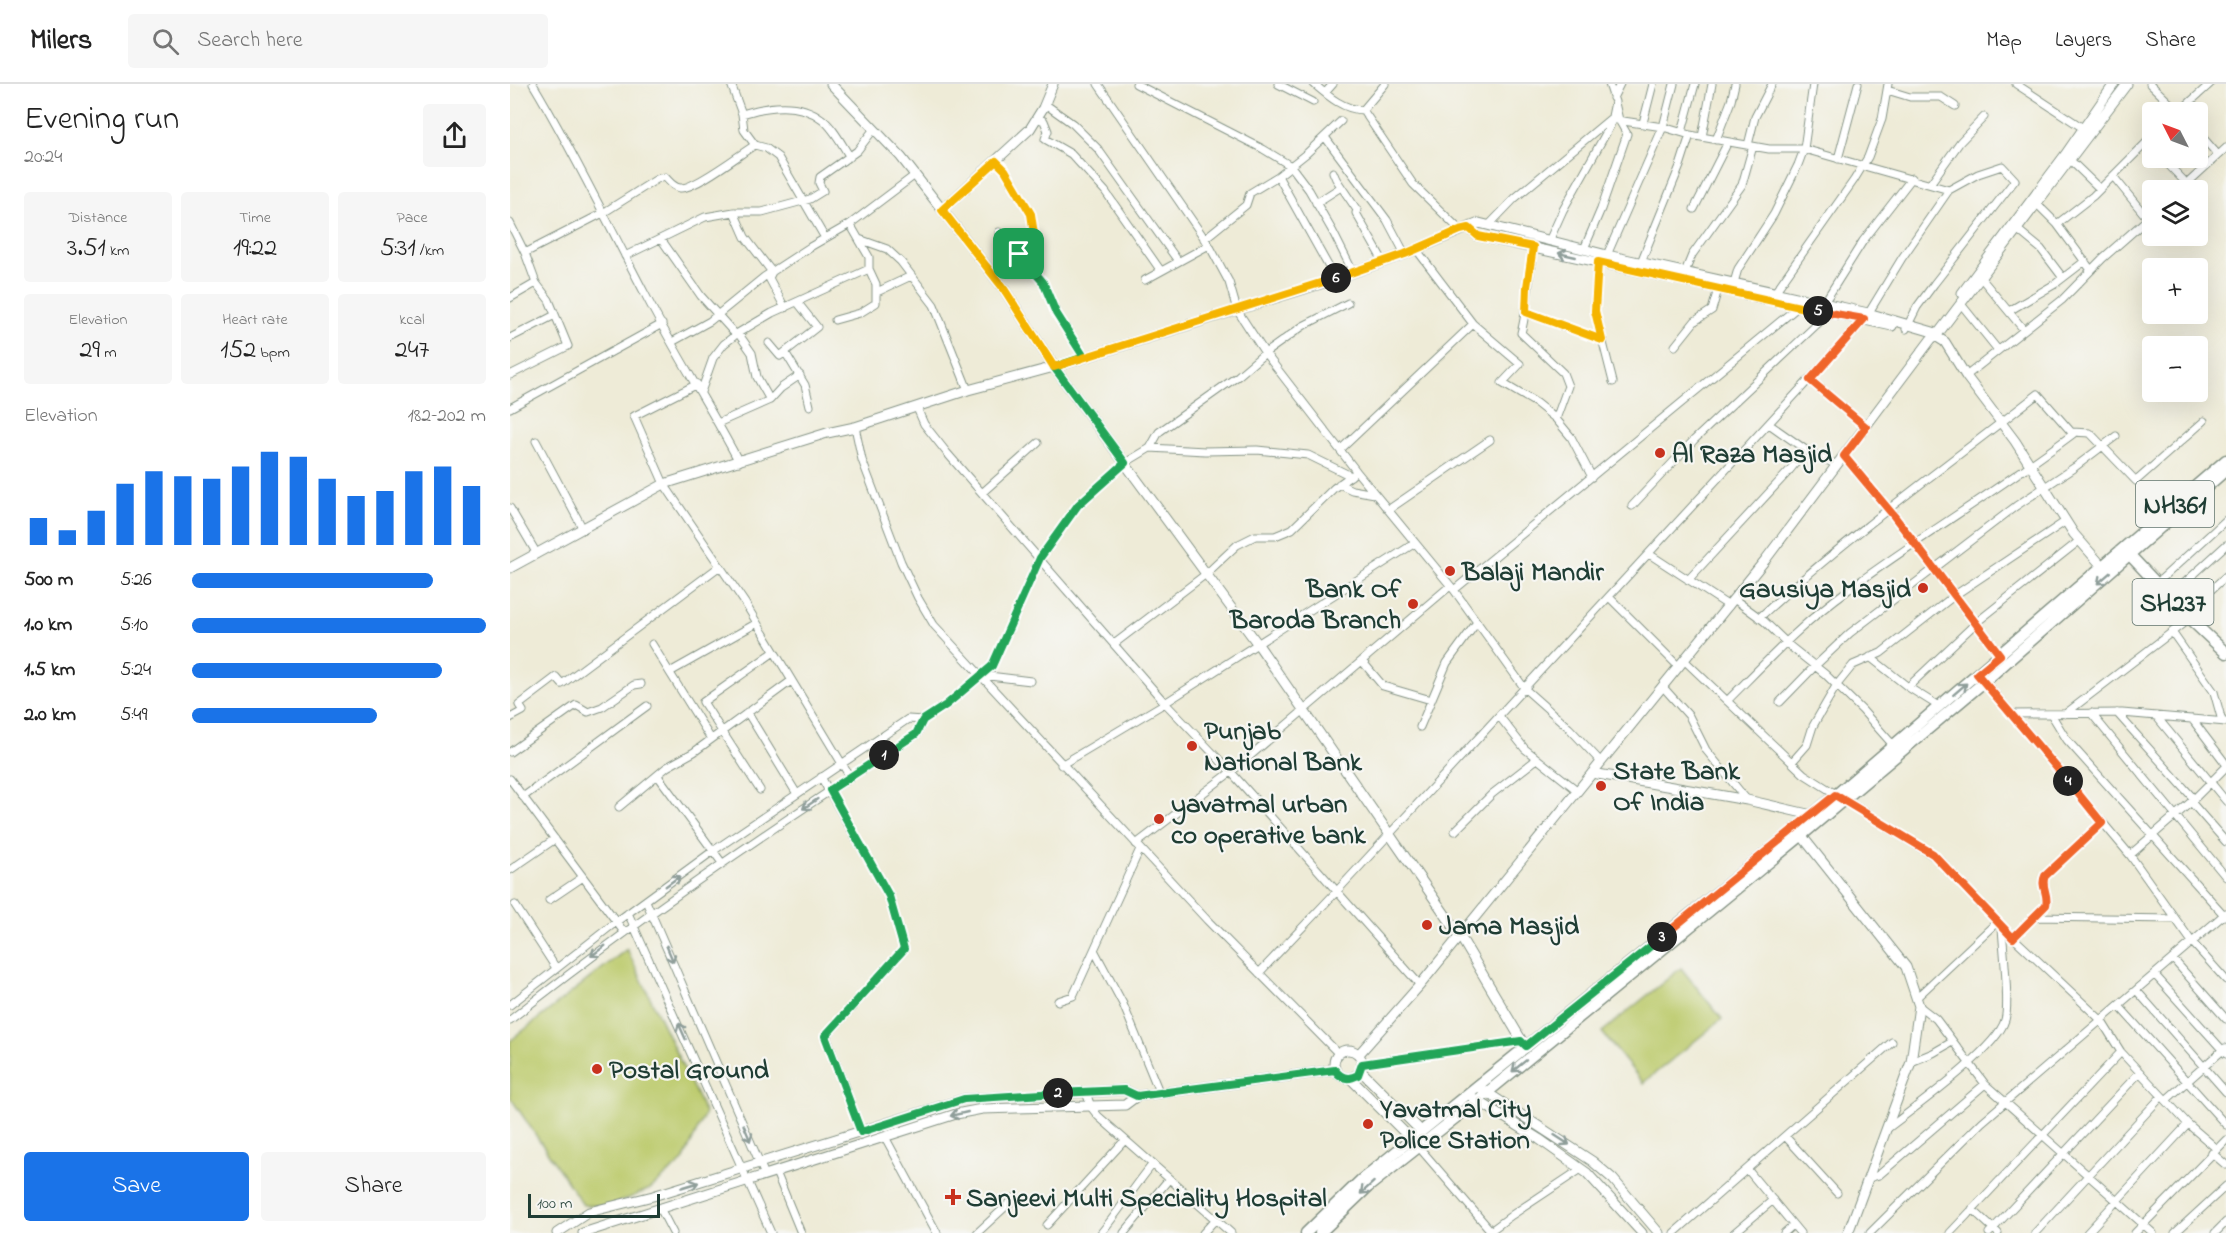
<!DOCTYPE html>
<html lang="en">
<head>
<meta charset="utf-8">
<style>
  body { margin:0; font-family:"Indie Flower",sans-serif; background:#f6f6f6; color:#222; height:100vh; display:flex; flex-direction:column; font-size:22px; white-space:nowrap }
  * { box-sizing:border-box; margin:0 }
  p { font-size:20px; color:#767676 }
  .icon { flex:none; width:33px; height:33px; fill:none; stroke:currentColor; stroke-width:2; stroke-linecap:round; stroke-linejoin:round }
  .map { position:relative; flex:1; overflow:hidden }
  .side { display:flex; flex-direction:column; background:#fff; width:510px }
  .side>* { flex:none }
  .needle { width:39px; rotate:312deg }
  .tools { position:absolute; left:1632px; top:18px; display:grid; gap:12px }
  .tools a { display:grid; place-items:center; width:66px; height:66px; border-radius:6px; background:#fff; box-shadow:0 6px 24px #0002; font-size:30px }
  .scale { position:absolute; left:18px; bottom:15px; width:132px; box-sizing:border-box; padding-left:6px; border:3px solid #1f3d34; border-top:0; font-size:16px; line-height:21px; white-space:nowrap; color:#1f3d34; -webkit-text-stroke:4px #f6f6f2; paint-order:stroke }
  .pin { position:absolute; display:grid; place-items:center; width:51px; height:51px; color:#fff; margin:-26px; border-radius:12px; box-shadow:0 3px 9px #0006 }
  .km { position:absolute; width:30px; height:30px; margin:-15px; border-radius:50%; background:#222; color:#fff; font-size:16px; line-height:30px; text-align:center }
  .round { display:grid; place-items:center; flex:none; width:63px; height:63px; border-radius:6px; background:#f6f6f6 }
  .summary { display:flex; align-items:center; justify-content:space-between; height:102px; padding:0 24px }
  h1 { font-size:33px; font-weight:600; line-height:45px }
  .figures { display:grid; grid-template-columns:repeat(3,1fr); gap:9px; height:102px; padding:6px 24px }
  .figures div { display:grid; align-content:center; border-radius:6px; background:#f6f6f6; text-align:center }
  .figures b { font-size:26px; font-weight:600 }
  .figures small { font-size:16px; font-weight:400 }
  .figures p { font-size:16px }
  .chart { height:168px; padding:12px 24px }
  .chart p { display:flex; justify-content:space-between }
  .chart svg { width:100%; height:108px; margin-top:6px; stroke:#1a73e8; stroke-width:6 }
  .primary-button { display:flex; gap:12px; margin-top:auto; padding:12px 24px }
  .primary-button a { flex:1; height:69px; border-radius:6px; background:#1a73e8; color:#fff; font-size:24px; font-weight:600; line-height:69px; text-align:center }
  .primary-button a+a { background:#f6f6f6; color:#222 }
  ul { padding:0 24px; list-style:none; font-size:20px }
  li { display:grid; grid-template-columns:96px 72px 1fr; align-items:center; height:45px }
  li i { height:15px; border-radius:8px; background:#1a73e8 }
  header { display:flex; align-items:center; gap:36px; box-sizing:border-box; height:84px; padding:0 30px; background:#fff; border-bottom:2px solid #e0e0e0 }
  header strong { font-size:28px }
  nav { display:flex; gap:33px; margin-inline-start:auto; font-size:21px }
  .search { width:420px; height:54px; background:#f6f6f6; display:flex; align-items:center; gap:15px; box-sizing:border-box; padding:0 21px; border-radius:6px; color:#767676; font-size:22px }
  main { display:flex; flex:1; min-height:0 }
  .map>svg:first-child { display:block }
  .garden { fill:#bcca6c; stroke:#6e8450; stroke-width:1.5 }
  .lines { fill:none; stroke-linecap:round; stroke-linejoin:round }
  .street-casing { stroke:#869486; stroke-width:9 }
  .secondary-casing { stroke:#869486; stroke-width:11 }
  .primary-casing { stroke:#869486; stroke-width:13 }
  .street { stroke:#fff; stroke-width:7 }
  .secondary { stroke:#fff; stroke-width:9 }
  .primary { stroke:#fff; stroke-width:10 }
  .oneway { stroke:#8f9e9a }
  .split-1-casing { stroke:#fff; stroke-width:12 }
  .split-2-casing { stroke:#fff; stroke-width:12 }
  .split-3-casing { stroke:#fff; stroke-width:12 }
  .split-4-casing { stroke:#fff; stroke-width:12 }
  .split-5-casing { stroke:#fff; stroke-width:12 }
  .split-6-casing { stroke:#fff; stroke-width:12 }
  .split-7-casing { stroke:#fff; stroke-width:12 }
  .split-1 { stroke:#22a559; stroke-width:8 }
  .split-2 { stroke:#22a559; stroke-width:8 }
  .split-3 { stroke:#22a559; stroke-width:8 }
  .split-4 { stroke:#f0652b; stroke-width:8 }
  .split-5 { stroke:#f0652b; stroke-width:8 }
  .split-6 { stroke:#f5b400; stroke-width:8 }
  .split-7 { stroke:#f5b400; stroke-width:8 }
  .poi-dot { fill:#c8321e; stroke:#f6f6f2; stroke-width:2 }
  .labels { text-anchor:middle; stroke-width:4.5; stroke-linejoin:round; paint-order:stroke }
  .shield { fill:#f6f6f2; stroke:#60746d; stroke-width:1.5 }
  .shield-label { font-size:26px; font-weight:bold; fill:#1f3d34 }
  .poi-label { font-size:27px; font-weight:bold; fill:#1f3d34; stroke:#f6f6f2; text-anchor:start }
</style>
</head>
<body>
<header>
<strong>Milers</strong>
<div class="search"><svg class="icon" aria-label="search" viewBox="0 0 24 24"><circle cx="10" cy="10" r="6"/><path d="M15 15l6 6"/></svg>Search here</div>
<nav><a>Map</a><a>Layers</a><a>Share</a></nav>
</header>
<main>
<section class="side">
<div class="summary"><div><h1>Evening run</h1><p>20:24</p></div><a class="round"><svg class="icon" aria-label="share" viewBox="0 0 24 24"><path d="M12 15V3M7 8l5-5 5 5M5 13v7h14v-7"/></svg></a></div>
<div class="figures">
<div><p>Distance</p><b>3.51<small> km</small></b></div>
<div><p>Time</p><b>19:22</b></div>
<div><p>Pace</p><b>5:31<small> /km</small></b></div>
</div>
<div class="figures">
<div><p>Elevation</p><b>29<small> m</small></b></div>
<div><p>Heart rate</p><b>152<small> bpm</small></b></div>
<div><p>kcal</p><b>247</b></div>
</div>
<div class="chart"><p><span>Elevation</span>182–202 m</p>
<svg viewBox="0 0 160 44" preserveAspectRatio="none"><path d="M5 44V33M15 44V38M25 44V30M35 44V19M45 44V14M55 44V16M65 44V17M75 44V12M85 44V6M95 44V8M105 44V17M115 44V24M125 44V22M135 44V14M145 44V12M155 44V20"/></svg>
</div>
<ul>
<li><b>500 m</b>5:26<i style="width:82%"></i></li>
<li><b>1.0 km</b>5:10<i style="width:100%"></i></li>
<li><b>1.5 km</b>5:24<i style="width:85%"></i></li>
<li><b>2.0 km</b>5:49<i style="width:63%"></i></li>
</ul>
<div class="primary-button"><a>Save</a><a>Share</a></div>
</section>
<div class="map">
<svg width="1716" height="1149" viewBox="0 0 1716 1149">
  <rect width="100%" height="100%" fill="#f6f6f2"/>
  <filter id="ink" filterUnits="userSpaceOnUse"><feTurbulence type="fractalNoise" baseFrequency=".0167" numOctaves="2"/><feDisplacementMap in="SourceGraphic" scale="12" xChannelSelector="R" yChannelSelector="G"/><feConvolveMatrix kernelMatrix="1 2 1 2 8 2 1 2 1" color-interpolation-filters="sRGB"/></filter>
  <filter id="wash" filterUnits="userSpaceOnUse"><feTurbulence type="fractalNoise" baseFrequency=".008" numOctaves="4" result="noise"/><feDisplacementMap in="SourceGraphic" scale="24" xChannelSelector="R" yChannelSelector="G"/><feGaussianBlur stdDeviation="1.35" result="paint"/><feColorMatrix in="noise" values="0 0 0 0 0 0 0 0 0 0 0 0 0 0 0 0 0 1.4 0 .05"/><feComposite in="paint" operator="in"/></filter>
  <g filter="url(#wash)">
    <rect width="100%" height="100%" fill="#eeebd7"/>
    <path class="garden" d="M117,865L195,1029L173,1077L140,1105L101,1122L73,1121L0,1013V957Z
      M1171,884L1212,935L1133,999L1092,948Z"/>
  </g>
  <g filter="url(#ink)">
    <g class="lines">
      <g class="street-casing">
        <path id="street" d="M23,0C64,68 98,140 135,210C164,267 199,321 229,378
          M221,0L232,30C257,22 289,17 312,35C324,44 332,61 340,73
          M588,0L699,161L719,198L727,226L755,269L847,388L944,506L1015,605L1059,644L1091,678
          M626,0L753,65L781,82L799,106L823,148L843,188
          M768,0L803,18
          M804,0C818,12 834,26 853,26
          M875,0L853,26L903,100L950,146
          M1506,0L1576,46
          M1640,0L1669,28
          M1377,6L1400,13H1431L1445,22
          M815,9L823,0
          M1103,14L1110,0
          M535,20L563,40L588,65L668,177
          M1669,28L1700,0
          M232,30L234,46L245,61
          M527,34L534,37L538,47L535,55L561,70L595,107L651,187
          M1133,39L1143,0
          M1172,48L1185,0
          M1688,48L1708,71
          M815,53L877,136L895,170
          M1192,53L1202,0
          M1206,56L1221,17L1225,0
          M1238,61L1245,33L1262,0
          M1557,73L1590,105
          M1652,74L1677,100
          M1684,74L1693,85
          M1328,75L1348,0
          M486,77L495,86L521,130L524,150L509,170
          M823,88L826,95L847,126L846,129L873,177
          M768,92L825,194
          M1603,92L1638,135
          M1420,100L1450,58L1474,33
          M1670,106L1716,64
          M1524,117L1547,140L1581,186
          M806,119L831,103
          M1184,125L1218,58
          M224,128L235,153L262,188L259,194L275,224
          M0,139L15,169L26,199L39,216L58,262L0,291
          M1547,140L1583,112L1642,53
          M979,141L1005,114L1100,35L1153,43L1180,51L1259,65H1294L1439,106L1468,90L1492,82L1505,96L1424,200L1407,223L1396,245
          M1508,146L1531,165L1553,194
          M489,148L533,198L546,229L574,274
          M151,155L191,212L226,251
          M349,155L377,165L391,178L424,221L458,306
          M694,155L736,121L740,109L768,92L797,69L831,37
          M1039,157L1053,126L1100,42L1105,18L1099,0
          M1023,163C1019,191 1018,223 1011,249L1053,289L1058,302L1046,335L1061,353L1082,393
          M906,165L963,240L1010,280L992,299L1026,319L1046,335
          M1074,165L1091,125L1117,50L1109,36L1105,19
          M15,169L93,129L147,95L155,93C160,98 163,103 170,104C184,106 230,70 245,61L256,64L268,73L315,154
          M1097,171L1153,43L1164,0
          M115,172L195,133L224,128H252L300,115L313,107L309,99L310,93L347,67L364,45
          M1088,174L1085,227L1103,298
          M1131,178L1170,82L1180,51
          M1175,188L1182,171L1232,101L1243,62
          M1471,194L1514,246
          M635,196L699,161
          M1223,202L1228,185L1264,130L1288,81L1294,65L1303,0
          M367,208L401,192
          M1263,211L1344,96L1358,73L1372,35L1378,0
          M0,214L26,199
          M1314,219L1353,157L1402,94
          M1451,220L1488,266
          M1499,227L1545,200L1575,177
          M1015,228L1092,256
          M325,236L350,229L366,219V200L359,185V173L340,140
          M228,249L242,269L247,293L260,316
          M0,254L45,231
          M162,258L200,237L254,193L300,163L340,140L405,91
          M259,259L270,272L307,243L288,219
          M1165,262L1185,237L1202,226L1208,205
          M275,268L295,301L300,322
          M1456,292L1552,216L1593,174L1642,131
          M1300,296L1356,343
          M187,300L124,332L154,400L235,519L340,693
          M191,308L203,274L214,260L228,249L262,229L359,185
          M0,324L152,240
          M407,324L414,340L437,369L655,619L721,688L910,901
          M208,339L260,316L271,304L290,291
          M1259,340L1296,366L1327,381
          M345,343L352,376L391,478L408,514L424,541L697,836L828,969
          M1562,348L1580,349L1626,397L1694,337
          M26,357L73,445
          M640,364L649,348L728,292L755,269L793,242L838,219
          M830,366L963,240
          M1334,373L1384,432L1490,571
          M829,400L842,406L865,410
          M472,409L528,359
          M1122,422L1184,356L1319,229
          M0,424L27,470
          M878,426L980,356
          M1139,470L1219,522
          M1178,496L1279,387L1296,366
          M1646,500L1716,436
          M944,506L1289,222
          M1099,513L1169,583
          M1659,513L1716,461
          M1224,515L1254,537L1281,563L1315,590L1352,626L1383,661
          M1675,530L1716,492
          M1662,548L1704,608L1712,637
          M142,560L201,655
          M604,560L696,490L727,461L745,452H765L782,445L824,404L842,391
          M1360,573L1398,603L1430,623
          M1174,576L1294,690L1430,776L1492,843L1591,936L1611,968L1678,1040L1707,1065
          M852,577L873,602L921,616
          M160,588L247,539
          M471,591L521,597
          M1473,596L1620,771L1682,858L1716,896
          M1153,603L1179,632L1196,666L1237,716
          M1398,603L1467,538L1569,457
          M1217,617C1256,578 1293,538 1338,506C1411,452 1490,405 1563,350L1528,310C1434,383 1337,453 1249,534
          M1270,618L1305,582L1340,549L1506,422L1565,383L1606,352
          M237,628L287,710
          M1581,629L1716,793
          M1607,629L1684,715
          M1502,630L1612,629L1716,638
          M1541,630L1557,656L1715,832
          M1555,630L1679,535
          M989,632L1015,665L1068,707
          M1646,632L1716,717
          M0,634L13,627L9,621L46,593L52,600L210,482
          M1682,635L1716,680
          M910,643L937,579L967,538
          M0,668L66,621L78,628L92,623L124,601L131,600
          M1282,678L1297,661L1303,642L1315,621L1326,602L1343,581L1371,569L1445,511L1556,437
          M551,681L655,619L905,459
          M148,692L212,779
          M311,693L379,812L394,865L316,952L351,1048
          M0,695L114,848
          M250,706L193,618L264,568
          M13,713L137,622
          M1681,718L1716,758
          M109,723L157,683L184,668L281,597
          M945,747L982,710L1027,675
          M626,760L721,688L940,502
          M1620,771L1681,718L1716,683
          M0,786L45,755
          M39,816L73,793
          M136,817L255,1091
          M5,821L46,884
          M118,829L261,1149
          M1524,833L1665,835
          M1503,854L1536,821C1539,810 1530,802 1535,792L1592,739
          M584,866L613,920L650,1010
          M1663,875L1716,935
          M749,889L827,807L1355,235L1392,174L1439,106
          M1645,891L1716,970
          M1627,907L1716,1008
          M1406,914L1487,838
          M548,917L563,912L630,765
          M0,921L106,838L203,767L398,635L413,636
          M1409,922L1426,935L1475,1000L1643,1149
          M1609,922L1716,1041
          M0,936C130,833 267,740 407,650L413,636L436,621L482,582L530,474L568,421L615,379L640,364L695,367L747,366L798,371L841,392
          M1401,978L1423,969L1442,958
          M852,980L1011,957
          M576,1008L581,1023L588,1032L721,1149
          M1656,1016L1715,964
          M1377,1045C1404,1024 1487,965 1495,936C1500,919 1493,864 1492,843
          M1275,1052L1327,1109
          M375,1053L427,1149
          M907,1061L981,1147
          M1702,1069L1716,1081
          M1237,1085L1290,1149
          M266,1088L291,1149
          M1359,1094L1369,1091L1475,1000
          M150,1124L163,1149
          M1462,1125L1488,1149
          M537,1141L615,1056
          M979,1148L1002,1131L1071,1085
          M467,1149L506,1113
          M591,1149C609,1127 624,1103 642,1081
          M614,1149L659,1095
          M693,1149L705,1136
          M1164,1149L1382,958
          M1224,1149L1263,1116
          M1274,1149L1283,1141
          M1360,1149L1472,1038L1716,829
          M1440,1149L1611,968
          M1479,1149L1630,988
          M1525,1149L1652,1012
          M1577,1149L1678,1040
          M1625,1149L1716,1056
          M1665,1149L1716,1102
          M1705,1149L1716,1138"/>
      </g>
      <g class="secondary-casing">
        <path id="secondary" d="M321,0L391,73L494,205L544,283L747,559L950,852L1015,962
          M432,126L520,45L533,24L543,0
          M959,144L968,152L1382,242
          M1452,209L1555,71L1604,0
          M1427,251L1617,0
          M1427,253L1435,258L1456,292L1505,357L1564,450L1592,482
          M0,484L154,400L317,349L345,343L458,306L544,283L810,200L895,170L969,139L1097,171L1358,229L1423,248
          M1082,689L1237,716L1302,731L1305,734
          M1288,747L1396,883L1409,922L1401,978L1338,1149
          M824 980a14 14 0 1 1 28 0a14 14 0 1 1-28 0Z
          M849,970L910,901L1256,475L1422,254
          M851,987L911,1047
          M840,994L901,1055
          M967,1002L1082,1077L1103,1095L1149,1149
          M962,1013L1029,1055L1077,1089L1132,1149
          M47,1149L79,1128L143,1112L454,1015L614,1006L627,1012L825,986
          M73,1149L446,1030L472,1025L615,1021L627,1012"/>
      </g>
      <g class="primary-casing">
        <path id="primary" d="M1616,467L1682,537L1716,569
          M796,1149L851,1096L1286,745L1716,376
          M810,1149L858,1103L968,1016L1291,752L1474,598L1716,386"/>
      </g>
      <use href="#street" class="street"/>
      <use href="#secondary" class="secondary"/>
      <use href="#primary" class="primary"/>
    </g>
    <defs><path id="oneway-shaft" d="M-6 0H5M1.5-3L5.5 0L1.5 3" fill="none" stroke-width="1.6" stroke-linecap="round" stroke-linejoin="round" transform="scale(1.5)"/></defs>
    <g class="oneway">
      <use href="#oneway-shaft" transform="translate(1057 171) rotate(-167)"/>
      <use href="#oneway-shaft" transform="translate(1594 494) rotate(139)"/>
      <use href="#oneway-shaft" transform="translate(1450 605) rotate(-41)"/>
      <use href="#oneway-shaft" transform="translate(300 720) rotate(146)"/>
      <use href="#oneway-shaft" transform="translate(163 797) rotate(-36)"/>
      <use href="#oneway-shaft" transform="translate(88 867) rotate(144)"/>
      <use href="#oneway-shaft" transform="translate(160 870) rotate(67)"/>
      <use href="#oneway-shaft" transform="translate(172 947) rotate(-114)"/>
      <use href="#oneway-shaft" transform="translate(1009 982) rotate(141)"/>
      <use href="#oneway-shaft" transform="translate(449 1030) rotate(167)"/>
      <use href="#oneway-shaft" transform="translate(237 1049) rotate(67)"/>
      <use href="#oneway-shaft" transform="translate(1052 1056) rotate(33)"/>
      <use href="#oneway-shaft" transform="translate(180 1101) rotate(-17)"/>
      <use href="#oneway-shaft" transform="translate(857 1104) rotate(138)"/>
    </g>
  </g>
  <g class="lines" filter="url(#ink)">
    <g class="split-1-casing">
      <path id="split-1" d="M374,671L406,650L413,636L436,621L482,582L530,474L568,421L615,379L544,283L574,273L546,229L533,198L509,170"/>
    </g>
    <g class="split-2-casing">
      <path id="split-2" d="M374,671L320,706L379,812L394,865L315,952L351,1048L454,1015L548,1009"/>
    </g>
    <g class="split-3-casing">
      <path id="split-3" d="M548,1009L614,1006L627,1012L825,986C831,995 839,996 848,991L852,980L1011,957L1016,962L1152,853"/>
    </g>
    <g class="split-4-casing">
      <path id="split-4" d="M1152,853L1325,711L1423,770L1503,854L1536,821C1539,810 1530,802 1535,792L1592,739L1558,697"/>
    </g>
    <g class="split-5-casing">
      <path id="split-5" d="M1308,227L1354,235L1300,296L1356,343L1334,372L1384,432L1490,571L1467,590L1558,697"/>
    </g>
    <g class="split-6-casing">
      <path id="split-6" d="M826,194L895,170L950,146L959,144L968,152L1023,163L1017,203L1016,228L1092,256L1085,227L1088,178L1308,227"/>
    </g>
    <g class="split-7-casing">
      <path id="split-7" d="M509,170L524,150L521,130L495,86L486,77L432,126L494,205L544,283L826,194"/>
    </g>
    <use href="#split-1" class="split-1"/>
    <use href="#split-2" class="split-2"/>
    <use href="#split-3" class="split-3"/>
    <use href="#split-4" class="split-4"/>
    <use href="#split-5" class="split-5"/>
    <use href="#split-6" class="split-6"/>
    <use href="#split-7" class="split-7"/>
  </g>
  <g class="poi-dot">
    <circle cx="1150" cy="369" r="6"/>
    <circle cx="940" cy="487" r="6"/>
    <circle cx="1413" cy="504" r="6"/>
    <circle cx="903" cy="520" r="6"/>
    <circle cx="682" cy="662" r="6"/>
    <circle cx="1091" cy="702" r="6"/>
    <circle cx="649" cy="735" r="6"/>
    <circle cx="917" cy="841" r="6"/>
    <circle cx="87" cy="985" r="6"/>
    <circle cx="858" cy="1040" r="6"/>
    <path d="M440 1104h6v6h6v6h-6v6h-6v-6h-6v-6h6z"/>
  </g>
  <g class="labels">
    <g class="shield">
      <rect x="1626" y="397" width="78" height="46" rx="4.5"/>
      <rect x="1622.5" y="495" width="81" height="46" rx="4.5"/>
    </g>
    <g class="shield-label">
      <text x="1665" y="429">NH361</text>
      <text x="1663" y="527">SH237</text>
    </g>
    <g class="poi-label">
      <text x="1162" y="378">Al Raza Masjid</text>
      <text x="952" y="496">Balaji Mandir</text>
      <text x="891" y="513" text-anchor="end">Bank Of<tspan x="891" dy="31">Baroda Branch</tspan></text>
      <text x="1401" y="513" text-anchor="end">Gausiya Masjid</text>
      <text x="694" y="655">Punjab<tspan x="694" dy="31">National Bank</tspan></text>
      <text x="1103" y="695">State Bank<tspan x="1103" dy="31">Of India</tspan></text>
      <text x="661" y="728">yavatmal urban<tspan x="661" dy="31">co operative bank</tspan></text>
      <text x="929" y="850">Jama Masjid</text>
      <text x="99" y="994">Postal Ground</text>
      <text x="870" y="1033">Yavatmal City<tspan x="870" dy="31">Police Station</tspan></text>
      <text x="456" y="1122">Sanjeevi Multi Speciality Hospital</text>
    </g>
  </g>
</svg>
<div class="tools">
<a><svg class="needle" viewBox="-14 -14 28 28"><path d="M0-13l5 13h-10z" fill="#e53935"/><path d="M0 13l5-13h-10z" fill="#767676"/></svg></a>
<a><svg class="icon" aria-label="layers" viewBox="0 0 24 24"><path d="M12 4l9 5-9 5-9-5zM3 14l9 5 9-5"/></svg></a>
<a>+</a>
<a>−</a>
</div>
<div class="scale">100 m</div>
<div class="pin" style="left:509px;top:170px;background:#1e9e55"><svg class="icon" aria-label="arrive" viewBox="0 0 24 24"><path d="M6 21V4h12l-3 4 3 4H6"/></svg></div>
<b class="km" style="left:374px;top:671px">1</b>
<b class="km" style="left:548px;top:1009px">2</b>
<b class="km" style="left:1152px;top:853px">3</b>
<b class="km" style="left:1558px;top:697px">4</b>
<b class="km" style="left:1308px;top:227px">5</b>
<b class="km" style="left:826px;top:194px">6</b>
</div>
</main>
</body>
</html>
